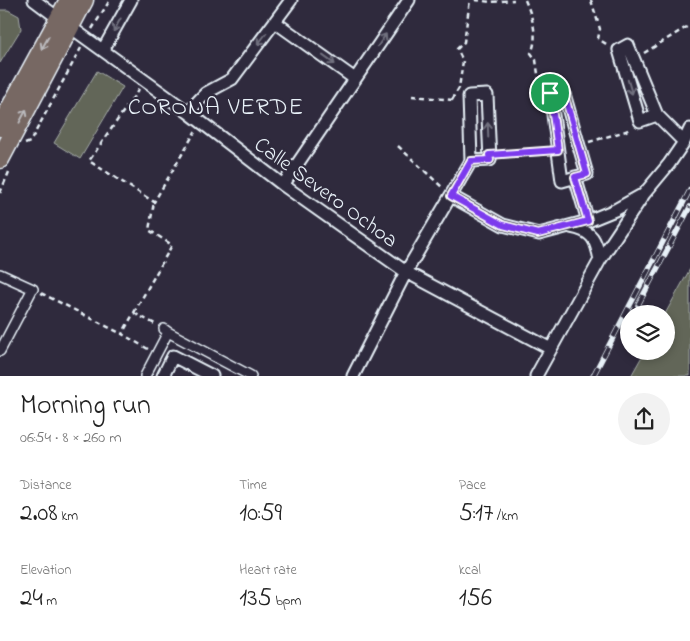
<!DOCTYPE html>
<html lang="en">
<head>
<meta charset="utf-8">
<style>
  body { margin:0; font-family:"Indie Flower",sans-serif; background:#f2f2f2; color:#222; height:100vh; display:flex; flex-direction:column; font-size:19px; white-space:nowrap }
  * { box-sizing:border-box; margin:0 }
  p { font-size:16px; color:#767676 }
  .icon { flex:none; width:28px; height:28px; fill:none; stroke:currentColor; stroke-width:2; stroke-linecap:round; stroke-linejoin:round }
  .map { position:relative; height:376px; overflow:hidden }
  .panel { display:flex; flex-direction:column; background:#fff; flex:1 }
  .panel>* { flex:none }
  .tools { position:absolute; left:620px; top:305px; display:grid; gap:10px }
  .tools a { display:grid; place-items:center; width:55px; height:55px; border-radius:50%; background:#fff; box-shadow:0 2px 8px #0003; font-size:25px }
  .pin { position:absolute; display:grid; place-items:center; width:42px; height:42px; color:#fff; margin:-21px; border:2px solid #fff; border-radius:50%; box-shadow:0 1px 5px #0007 }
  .round { display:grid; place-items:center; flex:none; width:52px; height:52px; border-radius:26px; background:#f2f2f2 }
  .summary { display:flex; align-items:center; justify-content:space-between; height:85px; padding:0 20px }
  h1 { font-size:28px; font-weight:600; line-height:38px }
  .stats { display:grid; grid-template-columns:repeat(3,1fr); gap:8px; height:85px; padding:5px 20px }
  .stats div { display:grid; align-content:center }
  .stats b { font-size:25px; font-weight:600 }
  .stats small { font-size:14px; font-weight:400 }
  .stats p { font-size:14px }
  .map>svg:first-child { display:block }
  .green { fill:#626658; stroke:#a5aca8 }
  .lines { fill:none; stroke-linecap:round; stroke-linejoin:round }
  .pedestrian-casing { stroke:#e8f1f8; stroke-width:12 }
  .minor-casing { stroke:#e8f1f8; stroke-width:15 }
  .primary-casing { stroke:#e8f1f8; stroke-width:21 }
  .path { stroke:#e8f1f8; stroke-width:2.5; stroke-dasharray:5 4; stroke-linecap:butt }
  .pedestrian { stroke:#2f2a3d; stroke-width:9 }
  .minor { stroke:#2f2a3d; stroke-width:11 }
  .primary { stroke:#776864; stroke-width:18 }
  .rail-casing { stroke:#e8f1f8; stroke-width:5.5 }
  .rail { stroke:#2f2a3d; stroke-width:4; stroke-dasharray:11; stroke-linecap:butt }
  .oneway { stroke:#70707e }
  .oneway2 { stroke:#bbbabd }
  .route-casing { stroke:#fff; stroke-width:10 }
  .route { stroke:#7c3aed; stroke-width:6 }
  .labels { text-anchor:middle; stroke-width:4.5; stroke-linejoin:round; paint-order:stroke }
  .street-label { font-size:22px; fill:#e8f1f8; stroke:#2f2a3d }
  .neighbourhood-label { font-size:24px; letter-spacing:1px; fill:#e8f1f8; stroke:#2f2a3d }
</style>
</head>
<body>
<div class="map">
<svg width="690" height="376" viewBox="0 0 690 376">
  <rect width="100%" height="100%" fill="#2f2a3d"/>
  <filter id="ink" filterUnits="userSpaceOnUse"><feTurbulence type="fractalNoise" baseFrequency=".02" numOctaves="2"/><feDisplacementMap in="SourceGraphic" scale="10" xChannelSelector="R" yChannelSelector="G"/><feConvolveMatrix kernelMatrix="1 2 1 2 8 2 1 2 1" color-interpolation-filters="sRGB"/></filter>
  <g filter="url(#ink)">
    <path class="green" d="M0,10H8L19,16L21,29L0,63Z
      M97,71L123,87L80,159L54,143Z
      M690,269V376H631L645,351H666L665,314Z"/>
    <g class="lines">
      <g class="pedestrian-casing">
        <path id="pedestrian" d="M0,274L33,289
          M168,332L251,376
          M0,351L31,292
          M145,376L168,332L164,329"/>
      </g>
      <g class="minor-casing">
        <path id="minor" d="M34,0L58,18
          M275,22L355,79
          M69,26L188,112L283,185L406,272L551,349
          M103,50L131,0
          M563,90L587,174L562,181L550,93Z
          M188,112L206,93L232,79L291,0
          M657,115L640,121L619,50L628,45L657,115L684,142
          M575,177L588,221
          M283,185L409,0
          M451,196L503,225L539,234L588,221L615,210L640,196
          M571,227C593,231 596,240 600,260
          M163,376L173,356L212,376
          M353,376L406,272L471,161L469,96L487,95L490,160L471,161
          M536,376L600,260L644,194L669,164L684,142L690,129"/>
      </g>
      <g class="primary-casing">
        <path id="primary" d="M0,127L69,0
          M0,159L84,0"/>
      </g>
      <path class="path" d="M475,0L491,2L514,0
        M525,0C532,16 539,37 531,53L536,60L540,88
        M591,0L600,29L598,39L608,45
        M92,29L110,0
        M644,53L690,25
        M139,89L89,161L154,202L195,132
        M412,96L453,100
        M452,100L459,88L463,61L457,49L464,42L470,0
        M589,142L626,131L631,128
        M25,144L30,142L81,48
        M398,146L443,188
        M502,154L546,151
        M0,193L9,172
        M41,293L122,334
        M134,313L155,324
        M148,349L122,334L172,245L149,230L154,202"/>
      <use href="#pedestrian" class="pedestrian"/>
      <use href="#minor" class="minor"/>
      <use href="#primary" class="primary"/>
      <g class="rail-casing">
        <path id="rail" d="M638,305L690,207
          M593,376L690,190"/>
      </g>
      <use href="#rail" class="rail"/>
    </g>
    <defs><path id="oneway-shaft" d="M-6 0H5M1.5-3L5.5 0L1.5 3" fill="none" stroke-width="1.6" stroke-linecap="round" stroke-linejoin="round" transform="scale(1.25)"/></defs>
    <g class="oneway">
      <use href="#oneway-shaft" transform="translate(117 25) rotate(119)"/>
      <use href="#oneway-shaft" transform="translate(262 39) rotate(127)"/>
      <use href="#oneway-shaft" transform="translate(382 40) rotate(-56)"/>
      <use href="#oneway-shaft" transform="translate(329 60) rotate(36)"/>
      <use href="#oneway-shaft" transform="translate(630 87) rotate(73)"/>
      <use href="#oneway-shaft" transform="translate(488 130) rotate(-92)"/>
    </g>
    <g class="oneway2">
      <use href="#oneway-shaft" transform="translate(45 43) rotate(119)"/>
      <use href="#oneway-shaft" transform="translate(23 116) rotate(-62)"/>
    </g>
  </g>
  <g class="lines" filter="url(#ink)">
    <g class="route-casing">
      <path id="route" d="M563,90L587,174L575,177L588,221L538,234L503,225L451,196L471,161L490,160L489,155L558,150L550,93Z"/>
    </g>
    <use href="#route" class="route"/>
  </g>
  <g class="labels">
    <g class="street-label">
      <text transform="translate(327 191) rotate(36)" y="8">Calle Severo Ochoa</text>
    </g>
    <g class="neighbourhood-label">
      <text x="216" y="114">CORONA VERDE</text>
    </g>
  </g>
</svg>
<div class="tools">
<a><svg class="icon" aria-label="layers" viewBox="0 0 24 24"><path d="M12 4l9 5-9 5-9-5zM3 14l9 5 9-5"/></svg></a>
</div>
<div class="pin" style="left:550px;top:93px;background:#1e9e55"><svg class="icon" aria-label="arrive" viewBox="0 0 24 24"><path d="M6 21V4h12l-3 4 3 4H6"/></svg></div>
</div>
<section class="panel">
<div class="summary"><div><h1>Morning run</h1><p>06:54 · 8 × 260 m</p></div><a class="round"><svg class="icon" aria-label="share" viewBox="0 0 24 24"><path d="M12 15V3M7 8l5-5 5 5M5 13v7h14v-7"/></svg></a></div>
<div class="stats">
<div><p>Distance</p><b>2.08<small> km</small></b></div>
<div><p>Time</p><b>10:59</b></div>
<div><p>Pace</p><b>5:17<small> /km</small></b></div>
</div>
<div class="stats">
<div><p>Elevation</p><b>24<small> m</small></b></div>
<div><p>Heart rate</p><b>135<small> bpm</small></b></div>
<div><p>kcal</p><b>156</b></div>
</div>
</section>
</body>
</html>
